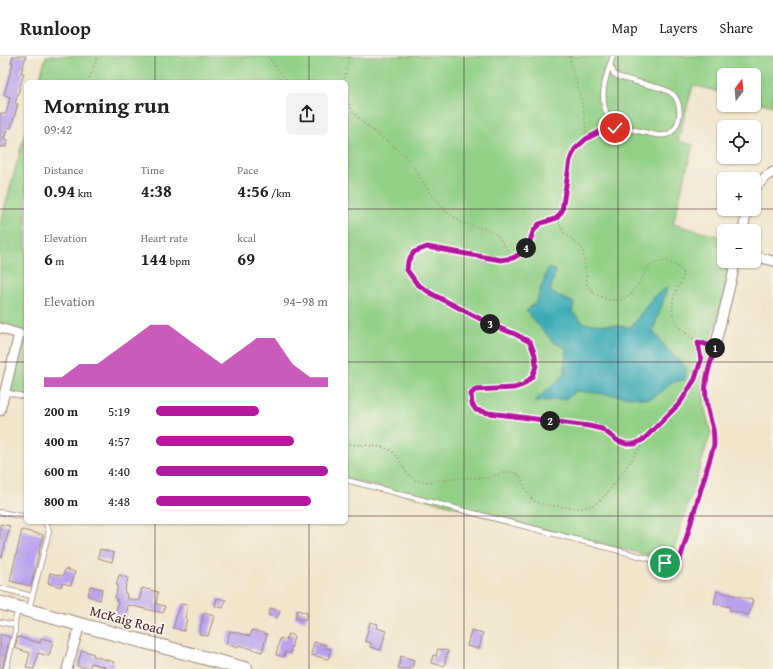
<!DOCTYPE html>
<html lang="en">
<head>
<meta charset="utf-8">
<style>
  body { margin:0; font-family:"Gentium Book Plus",serif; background:#f2f2f2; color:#222; height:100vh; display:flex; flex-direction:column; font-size:15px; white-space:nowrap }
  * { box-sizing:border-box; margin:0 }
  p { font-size:13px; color:#767676 }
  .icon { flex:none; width:22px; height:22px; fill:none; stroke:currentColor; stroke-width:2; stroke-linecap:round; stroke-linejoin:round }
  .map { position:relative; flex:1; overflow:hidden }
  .sheet { position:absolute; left:24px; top:24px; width:324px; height:444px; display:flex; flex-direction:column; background:#fff; border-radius:6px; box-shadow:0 1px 3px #0004 }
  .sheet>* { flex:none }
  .needle { width:26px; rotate:16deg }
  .buttons { position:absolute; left:717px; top:12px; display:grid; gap:8px }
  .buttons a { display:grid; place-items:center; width:44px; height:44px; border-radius:6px; background:#fff; box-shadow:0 1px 3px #0004; font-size:20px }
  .pin { position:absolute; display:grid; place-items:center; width:34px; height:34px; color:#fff; margin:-17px; border:2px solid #fff; border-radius:50%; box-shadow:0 1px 4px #0007 }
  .km { position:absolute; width:20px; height:20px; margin:-10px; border-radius:50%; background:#222; color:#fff; font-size:11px; line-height:20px; text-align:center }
  .round { display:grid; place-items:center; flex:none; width:42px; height:42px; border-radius:6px; background:#f2f2f2 }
  .overview { display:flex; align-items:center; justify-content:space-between; height:68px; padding:0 20px }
  h1 { font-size:22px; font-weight:700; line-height:30px }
  .stats { display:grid; grid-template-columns:repeat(3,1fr); gap:6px; height:68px; padding:4px 20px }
  .stats div { display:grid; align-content:center }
  .stats b { font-size:17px; font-weight:700 }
  .stats small { font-size:11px; font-weight:400 }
  .stats p { font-size:11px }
  .chart { height:112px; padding:8px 20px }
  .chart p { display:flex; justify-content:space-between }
  .chart svg { width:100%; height:72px; margin-top:4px; fill:#b5179e; opacity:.7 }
  ul { padding:0 20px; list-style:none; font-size:13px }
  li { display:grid; grid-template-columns:64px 48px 1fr; align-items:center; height:30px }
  li i { height:10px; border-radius:5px; background:#b5179e }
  header { display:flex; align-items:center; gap:24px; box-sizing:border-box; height:56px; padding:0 20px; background:#fff; border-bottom:1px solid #e0e0e0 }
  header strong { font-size:19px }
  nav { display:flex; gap:22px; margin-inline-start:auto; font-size:14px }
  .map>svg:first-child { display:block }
  .green { fill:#91d086; stroke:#6e7858 }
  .water { fill:#3aabb6; stroke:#426570 }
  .building { fill:#b9a2ed }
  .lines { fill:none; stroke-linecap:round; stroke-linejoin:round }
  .lane-casing { stroke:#9e827b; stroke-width:6 }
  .street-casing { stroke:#9e827b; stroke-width:11 }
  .secondary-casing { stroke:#9e827b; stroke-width:15 }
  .path { stroke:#9e827b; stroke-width:1.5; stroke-dasharray:1 3; stroke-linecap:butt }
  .lane { stroke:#fff; stroke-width:4.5 }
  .street { stroke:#fff; stroke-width:9 }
  .secondary { stroke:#fff; stroke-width:13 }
  .route-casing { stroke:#fff; stroke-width:8 }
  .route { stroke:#b5179e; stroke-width:5 }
  .grid { fill:none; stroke:#4a1f2b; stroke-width:1; stroke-opacity:0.55 }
  .labels { text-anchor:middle; stroke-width:4; stroke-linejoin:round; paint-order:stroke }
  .street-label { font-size:14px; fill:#4a1f2b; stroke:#f7f3e8 }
</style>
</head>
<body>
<header>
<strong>Runloop</strong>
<nav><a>Map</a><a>Layers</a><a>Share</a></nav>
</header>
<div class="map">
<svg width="773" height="613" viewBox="0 0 773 613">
  <rect width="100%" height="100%" fill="#f7f3e8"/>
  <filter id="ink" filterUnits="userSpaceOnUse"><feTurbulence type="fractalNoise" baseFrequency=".025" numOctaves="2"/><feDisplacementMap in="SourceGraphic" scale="8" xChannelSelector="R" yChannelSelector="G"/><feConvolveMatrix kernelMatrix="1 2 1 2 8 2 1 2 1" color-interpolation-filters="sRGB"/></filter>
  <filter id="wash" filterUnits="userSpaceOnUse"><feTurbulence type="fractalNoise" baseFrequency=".012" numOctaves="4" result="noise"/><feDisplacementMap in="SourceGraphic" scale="16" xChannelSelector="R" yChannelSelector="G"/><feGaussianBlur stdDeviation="0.9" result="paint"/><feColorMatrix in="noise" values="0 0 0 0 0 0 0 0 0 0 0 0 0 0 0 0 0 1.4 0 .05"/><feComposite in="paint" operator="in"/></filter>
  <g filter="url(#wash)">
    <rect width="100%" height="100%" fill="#f1e5cb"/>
    <path class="green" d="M46,0H773V50L754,45V19H724V37L693,29L678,85L693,89L673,168L724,182V205H736L708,292L703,327L705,355L711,376L670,505L346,423V26H39Z
      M26,73V341L5,336L19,278L0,272V169Z"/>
    <path class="water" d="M548,212L556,214L550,236L574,247L572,256L584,267L631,271L654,240L668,231L653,275L669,295L687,312L685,324L672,326L662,336L649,343L577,335L565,343L534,346L564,319L566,292L553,286L526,255L536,246Z"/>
    <g id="blocks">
      <path class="building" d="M13,0H26L21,17H24L15,48H18L11,72L8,71L4,83L8,84L6,91L2,90V92L0,91V57L6,58L10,41L4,39L13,7H11Z
        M0,468L10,470L2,501H0Z
        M22,474L43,479L31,530L10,525Z
        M100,493L114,497L112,506L98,502Z
        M65,513L75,516L71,529L62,527L61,531L48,527L50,517L63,520Z
        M119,519L128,522L124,537L127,538L126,542L139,545L142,532L158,536L156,548L165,550L163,557L128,549L126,561L115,558L118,546L116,545L117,543L115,542L118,529H116Z
        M90,530L102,533L100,544L88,540Z
        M717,535L753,544L749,559L729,554L730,551L714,547Z
        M217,542L226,544L223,552L215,550Z
        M181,548L188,549L185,562L187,563L184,575L173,572L178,554H179Z
        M270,552L280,555L277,562L268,559Z
        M297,554L307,557L305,565L295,562Z
        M204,557L214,560L208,580L199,578Z
        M370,566L378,568L377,572L386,575L381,594L370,591L371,587L365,585Z
        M252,574L267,578L262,596L239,589L238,592L226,588L230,575L250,580Z
        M471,574L483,577L479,593L467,590Z
        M0,578L10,581L2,613H0Z
        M288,578L294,580L290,598L285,596L284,601L276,599L280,582L286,584Z
        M18,581L40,587L41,582L53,585L49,600L38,597L34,613L26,612L30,597L15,592L17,583H18Z
        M314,586L326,589L325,592L331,593L328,603L311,599Z
        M438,593L448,595L444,610L431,607L433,599L436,600Z
        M82,594L94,598L93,600L114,606L112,613H104L105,611L91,607L89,613L77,610Z
        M401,600L414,604L412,613H403L398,612Z"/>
    </g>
  </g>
  <g filter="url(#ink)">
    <use href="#blocks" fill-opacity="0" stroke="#9e827b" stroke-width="1"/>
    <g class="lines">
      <g class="lane-casing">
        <path id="lane" d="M610,8L614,18L619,21C629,24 638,26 648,29C656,31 664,32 671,37C684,45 682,76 665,79C659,81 643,76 635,74C627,72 617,71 610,64C609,62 608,58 606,56C599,38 607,17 613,0
          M5,336L26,341
          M346,424L678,510L714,389C714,384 714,378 713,373C709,358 704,343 706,327C707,315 711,303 715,291
          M0,456L26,461
          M0,532L32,540
          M29,553L49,475L45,466
          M0,566L15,569
          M6,613L15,576V565L18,552"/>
      </g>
      <g class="street-casing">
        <path id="street" d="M754,134L765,121L773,116
          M743,175L747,153
          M754,200L773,205
          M0,272L19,278L0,355
          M715,291L736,205
          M67,613L80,568"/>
      </g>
      <g class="secondary-casing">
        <path id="secondary" d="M0,547L246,613"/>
      </g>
      <path class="path" d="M268,0L281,18L289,26
        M570,0L571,7C577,31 587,57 586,83
        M88,26L98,0
        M338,26L344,24
        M344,26L349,0
        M346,41L353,56L368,71L401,96L410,105L430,137L447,156L463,167L486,173L497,179L513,202
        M611,73C599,75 582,83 575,93C568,103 567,123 566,135C565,141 565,150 561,156C555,168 540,164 533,176C531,180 530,184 529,188C522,200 513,202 501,204L427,191L414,196L408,205L407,214L417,228L432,238L494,270L515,278L529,286L535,299L536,310L533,321L523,329L514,332L475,334L471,339L472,348L476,354L489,357L589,370L602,373L618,385L625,388H635L644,383L680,347L695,323L701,303L698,286
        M557,162L564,177L583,193L587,228L595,238L608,244H620L631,239L649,211L656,207L665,205L679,211L684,219C680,228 674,237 673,246C669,268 688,283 707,288
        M346,388C357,389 381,389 390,394C405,404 401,424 426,426L460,422H486L503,417L509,416L516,417L520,420C524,427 526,437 532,443C540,451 569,451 581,452C587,451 593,450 598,446C606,440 611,432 616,425C626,411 637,398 644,383"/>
      <use href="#lane" class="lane"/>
      <use href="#street" class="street"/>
      <use href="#secondary" class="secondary"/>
    </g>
  </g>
  <g class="lines" filter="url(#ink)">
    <g class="route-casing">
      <path id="route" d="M615,72L603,74L586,83L575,93L570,104L562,155L557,162L539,168L533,176L529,188L523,196L513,202L501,204L427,191L414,196L408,205L407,214L417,228L432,238L494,270L515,278L530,286L535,299L536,310L532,321L523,329L514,332L475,334L471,338L472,348L476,354L489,357L589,370L602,373L618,385L626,388H635L644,383L680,347L695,323L701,304L698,286L715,291C712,303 707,315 706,327C704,343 709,358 713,373C714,378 714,383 714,389L678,510L665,507"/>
    </g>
    <use href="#route" class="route"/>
  </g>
  <path class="grid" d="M155,0V26M309,0V26M464,0V613M618,0V613M0,153H26M346,153H773M0,306H26M346,306H773M0,460H26M346,460H773M155,466V613M309,466V613"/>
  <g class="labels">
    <g class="street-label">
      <text transform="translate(127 564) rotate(15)" y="5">McKaig Road</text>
    </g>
  </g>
</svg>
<div class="buttons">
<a><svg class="needle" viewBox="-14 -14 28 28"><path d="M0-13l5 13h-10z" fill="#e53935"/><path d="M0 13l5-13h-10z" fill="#767676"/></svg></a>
<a><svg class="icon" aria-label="locate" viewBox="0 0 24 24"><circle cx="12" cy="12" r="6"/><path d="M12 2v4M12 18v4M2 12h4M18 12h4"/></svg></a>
<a>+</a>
<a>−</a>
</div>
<div class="pin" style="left:665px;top:507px;background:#1e9e55"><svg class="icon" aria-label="arrive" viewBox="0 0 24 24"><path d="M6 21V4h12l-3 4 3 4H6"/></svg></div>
<div class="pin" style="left:615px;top:72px;background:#d93025"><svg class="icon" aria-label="check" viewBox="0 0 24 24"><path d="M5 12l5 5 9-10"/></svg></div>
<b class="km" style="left:715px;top:292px">1</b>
<b class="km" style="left:550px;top:365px">2</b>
<b class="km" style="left:490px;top:268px">3</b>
<b class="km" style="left:526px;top:192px">4</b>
<section class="sheet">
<div class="overview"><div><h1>Morning run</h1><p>09:42</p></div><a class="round"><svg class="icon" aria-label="share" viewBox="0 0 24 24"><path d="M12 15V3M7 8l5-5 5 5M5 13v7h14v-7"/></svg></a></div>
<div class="stats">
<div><p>Distance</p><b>0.94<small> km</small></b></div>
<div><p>Time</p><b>4:38</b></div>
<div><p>Pace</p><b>4:56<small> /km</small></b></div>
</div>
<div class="stats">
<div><p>Elevation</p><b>6<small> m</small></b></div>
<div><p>Heart rate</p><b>144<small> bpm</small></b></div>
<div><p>kcal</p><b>69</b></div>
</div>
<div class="chart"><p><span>Elevation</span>94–98 m</p>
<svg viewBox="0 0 160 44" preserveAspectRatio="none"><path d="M0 44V38L10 38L20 30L30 30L40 22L50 14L60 6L70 6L80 14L90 22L100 30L110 22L120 14L130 14L140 30L150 38L160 38V44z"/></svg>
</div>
<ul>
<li><b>200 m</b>5:19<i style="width:60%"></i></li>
<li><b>400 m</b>4:57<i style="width:80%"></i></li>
<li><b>600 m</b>4:40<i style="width:100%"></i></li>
<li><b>800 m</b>4:48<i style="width:90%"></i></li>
</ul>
</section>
</div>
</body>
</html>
